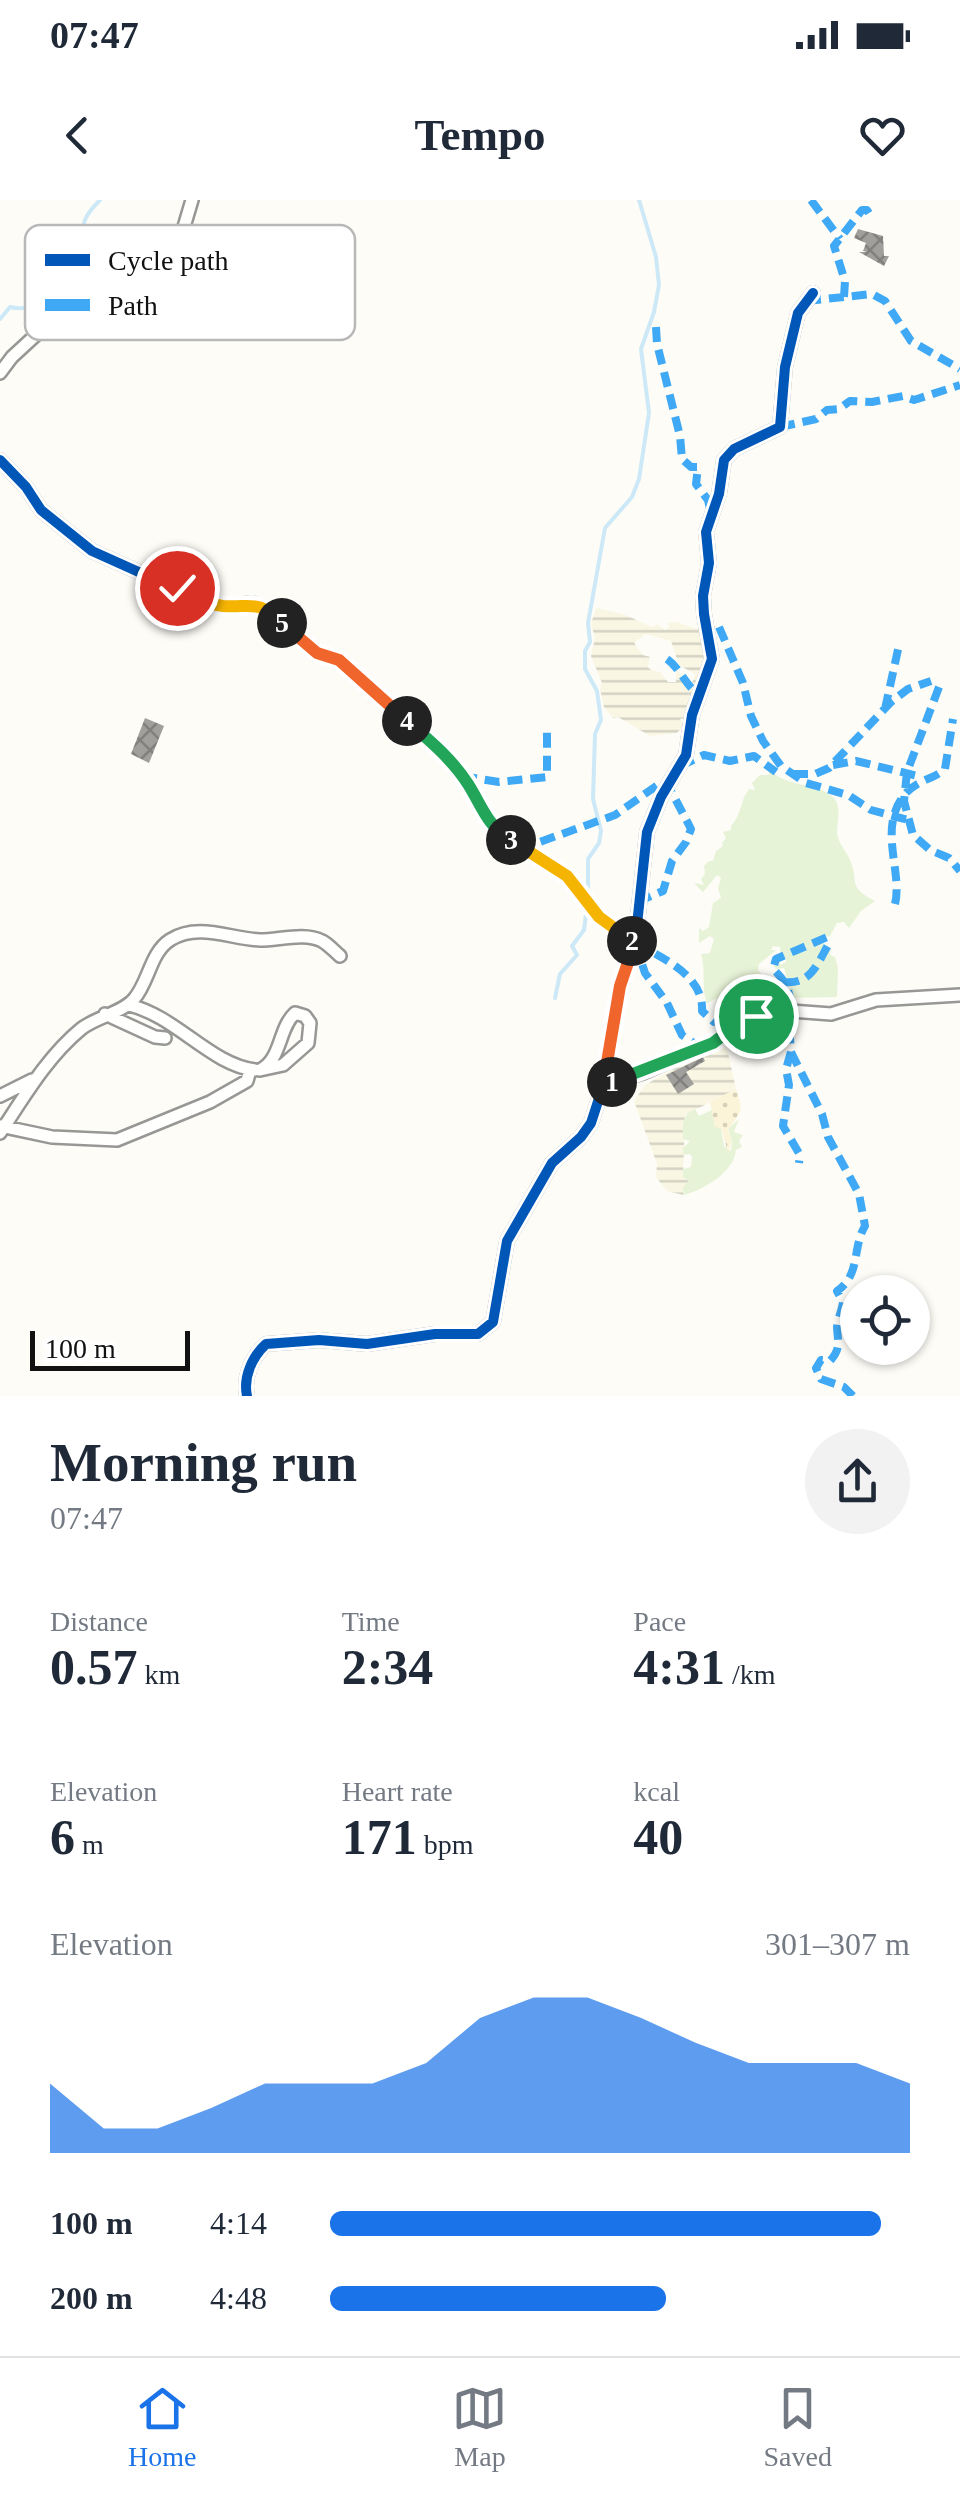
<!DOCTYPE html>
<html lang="en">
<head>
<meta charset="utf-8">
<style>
  body { margin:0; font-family:Georgia,serif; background:#f2f2f3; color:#1f2937; height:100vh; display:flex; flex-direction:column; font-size:38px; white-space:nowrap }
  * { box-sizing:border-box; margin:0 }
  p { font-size:32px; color:#747a83 }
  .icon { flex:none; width:55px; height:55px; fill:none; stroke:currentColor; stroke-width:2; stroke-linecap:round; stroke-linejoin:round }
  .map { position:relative; height:1196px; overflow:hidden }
  .side { display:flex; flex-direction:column; background:#fff; flex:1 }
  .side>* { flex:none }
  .buttons { position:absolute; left:840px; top:1075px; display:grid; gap:20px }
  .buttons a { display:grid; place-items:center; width:90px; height:90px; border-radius:50%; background:#fff; box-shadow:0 2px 8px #0004; font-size:50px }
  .scale { position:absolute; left:30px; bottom:25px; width:160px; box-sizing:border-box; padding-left:10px; border:5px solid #111; border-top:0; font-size:28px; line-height:35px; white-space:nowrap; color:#111; -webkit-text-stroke:8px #fff; paint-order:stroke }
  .pin { position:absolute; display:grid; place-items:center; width:85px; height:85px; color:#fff; margin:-42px; border:5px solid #fff; border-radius:50%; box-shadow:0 2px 10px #0007 }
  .km { position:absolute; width:50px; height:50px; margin:-25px; border-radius:50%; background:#222; color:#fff; font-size:28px; line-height:50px; text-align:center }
  .round { display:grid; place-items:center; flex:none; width:105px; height:105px; border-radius:52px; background:#f2f2f3 }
  .headline { display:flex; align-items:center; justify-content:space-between; height:170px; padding:0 50px }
  h1 { font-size:55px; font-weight:600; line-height:75px }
  .stats { display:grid; grid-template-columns:repeat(3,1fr); gap:15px; height:170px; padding:10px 50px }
  .stats div { display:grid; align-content:center }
  .stats b { font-size:50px; font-weight:600 }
  .stats small { font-size:28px; font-weight:400 }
  .stats p { font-size:28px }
  .chart { height:280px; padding:20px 50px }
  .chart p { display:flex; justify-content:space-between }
  .chart svg { width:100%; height:180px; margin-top:10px; fill:#1a73e8; opacity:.7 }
  ul { padding:0 50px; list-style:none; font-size:32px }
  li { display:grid; grid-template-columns:160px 120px 1fr; align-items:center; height:75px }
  li i { height:25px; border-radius:12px; background:#1a73e8 }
  .status { display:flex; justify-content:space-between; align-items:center; height:70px; padding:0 50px; background:#fff; direction:ltr }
  .status svg { height:28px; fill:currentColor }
  header { display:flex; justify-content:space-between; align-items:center; height:130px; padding:0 50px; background:#fff; font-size:45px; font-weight:600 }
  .tabs { display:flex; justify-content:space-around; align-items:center; height:140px; border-top:2px solid #e0e1e3; background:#fff; font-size:28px; color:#747a83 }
  .tabs a { display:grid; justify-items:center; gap:5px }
  .tabs .on { color:#1a73e8 }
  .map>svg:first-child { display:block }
  .farmland { fill:url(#farmland-rules) }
  .grass { fill:#e7f3d7 }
  .sand { fill:url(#sand-dots) }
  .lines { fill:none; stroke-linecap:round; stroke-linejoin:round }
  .stream { stroke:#cde8f7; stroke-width:4 }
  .building { fill:url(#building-cross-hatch) }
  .minor-casing { stroke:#979795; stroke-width:16 }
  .minor { stroke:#fffffe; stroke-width:11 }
  .quiet { stroke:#3fa9f5; stroke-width:8; stroke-dasharray:15 8; stroke-linecap:butt }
  .cycleway-casing { stroke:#fff; stroke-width:16 }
  .cycleway { stroke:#0057b8; stroke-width:10 }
  .split-1-casing { stroke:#fff; stroke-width:20 }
  .split-2-casing { stroke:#fff; stroke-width:20 }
  .split-3-casing { stroke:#fff; stroke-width:20 }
  .split-4-casing { stroke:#fff; stroke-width:20 }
  .split-5-casing { stroke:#fff; stroke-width:20 }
  .split-6-casing { stroke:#fff; stroke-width:20 }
  .split-1 { stroke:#22a559; stroke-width:12 }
  .split-2 { stroke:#f0652b; stroke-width:12 }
  .split-3 { stroke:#f5b400; stroke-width:12 }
  .split-4 { stroke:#22a559; stroke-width:12 }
  .split-5 { stroke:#f0652b; stroke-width:12 }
  .split-6 { stroke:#f5b400; stroke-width:12 }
  .key { fill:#fff; stroke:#b8b8b8; stroke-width:2.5 }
  .key-label { font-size:28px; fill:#111 }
</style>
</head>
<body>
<div class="status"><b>07:47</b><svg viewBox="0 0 49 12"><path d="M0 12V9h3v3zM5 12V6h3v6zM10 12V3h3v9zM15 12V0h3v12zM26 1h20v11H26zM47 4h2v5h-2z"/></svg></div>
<header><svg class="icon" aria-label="back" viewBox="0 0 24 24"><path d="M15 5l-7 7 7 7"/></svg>Tempo<svg class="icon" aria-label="heart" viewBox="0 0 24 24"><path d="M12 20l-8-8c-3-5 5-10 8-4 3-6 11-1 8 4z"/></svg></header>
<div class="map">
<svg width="960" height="1196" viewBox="0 0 960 1196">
  <defs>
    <pattern id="farmland-rules" width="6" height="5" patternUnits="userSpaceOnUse" patternTransform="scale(2.5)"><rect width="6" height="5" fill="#f9f7e4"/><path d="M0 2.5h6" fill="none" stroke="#d4d3c3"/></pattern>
    <pattern id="sand-dots" width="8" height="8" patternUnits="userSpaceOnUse" patternTransform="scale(2.5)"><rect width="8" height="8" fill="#fcf4d9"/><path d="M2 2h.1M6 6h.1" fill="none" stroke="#d7d0b9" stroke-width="1.8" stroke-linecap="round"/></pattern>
    <pattern id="building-cross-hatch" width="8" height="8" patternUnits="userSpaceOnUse" patternTransform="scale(2.5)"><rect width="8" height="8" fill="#a19f9c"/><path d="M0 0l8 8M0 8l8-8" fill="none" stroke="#82807e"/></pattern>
  </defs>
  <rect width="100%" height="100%" fill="#fdfcf7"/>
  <path class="farmland" d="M596,408L623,414L652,427L657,424L665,430L669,427L668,423L676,422L703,431L707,458L695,489L692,483L695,474L679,465L671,441L645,434L634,443L643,455L650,457L648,467L651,470L660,472L668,482H676V468L694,491L686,518L680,519L684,525L677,533L650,536L618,517L613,518L604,507L600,489L602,483L591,456L595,438L591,424Z
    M726,844L736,889L685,915L683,977L689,981L683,987V995L667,991L656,977L657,964L634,901L645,885L701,853Z"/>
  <path class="grass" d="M768,567C782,589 826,582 836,601C841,611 837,622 837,632C838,644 846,650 850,660C860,683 846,686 875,701L861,711L849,728L844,722L837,723L830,736L822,738L824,744L831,748L830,755L835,757L838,768L837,797L793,798L784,768L776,769L774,766L780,757V765L786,762V758L781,756L780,747L773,746L771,750H776L759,764L758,770L767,781H772L774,791L784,782L788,799L727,821L718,815L716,798L707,804C701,787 706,771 701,754L710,753L714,739L710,736L699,743V728L703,731L709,727L713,703L721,698L718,688L721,678L717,675L703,692L694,683L704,685L701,679L705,674L704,666L709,661H713L716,651L723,646L722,643L726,638L723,632L731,630V626C742,614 740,600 749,589L755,590L752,583L760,575H769Z
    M695,909L699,916L712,910L715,926L721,928L724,946L731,951L732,941L728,929L739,919L734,932L743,935L739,941L742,947L736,950C734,972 704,990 683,995V987L689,981L683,977V969L691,967L692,957L690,954L683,955V948L690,941L683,939C683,925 681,915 695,909Z"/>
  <path class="sand" d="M736,889C745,913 740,912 728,930L732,941L728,952L721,928L715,927L710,902Z"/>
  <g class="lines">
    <path class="stream" d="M0,119L10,107C39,114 75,88 81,58C87,29 74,26 100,0
      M588,696V659L599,643L601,631L593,599L595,534L601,520L597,491L585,469V451L590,442L588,423L605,328L632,297L639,279L649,213L641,149L654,112L659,85L656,57L639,0
      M555,798L560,774L577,755L572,746L584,730L587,706"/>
  </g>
  <path class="building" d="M858,29L883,36L884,56H889L884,66L859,52H867L863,51L866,43L854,38Z
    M145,518L164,526L149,563L131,554Z
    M703,857L705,861L686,872L694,884L678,894L666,875Z"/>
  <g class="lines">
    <g class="minor-casing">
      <path id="minor" d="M0,173L12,157L128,50C146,46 160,57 178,47L192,0
        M0,260L26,287L41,310L92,351L201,400L228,406L252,403L262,408L317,453L339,460L445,555L469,585L489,622L500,634L567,676L599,717L635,743
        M129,805C176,816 211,865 255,870
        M295,813L305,816L310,823L308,843L283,865L260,870C282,859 278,829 295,813Z
        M105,814L155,837L165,838
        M603,886L643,873L713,843L739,822L756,815L791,811L831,814L876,800L960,795
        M0,896L32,880
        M0,926L52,937L117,940L210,902L247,881L250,870
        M0,933C24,897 47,857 81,829C96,817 122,813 134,799C149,782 150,753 170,740C198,722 231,739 260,740C279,740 305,732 322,741C328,744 334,751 340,756
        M247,1196C243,1177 252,1157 266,1144L319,1140L367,1144L435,1134H478L493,1122L507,1041L552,963L581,937L591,923L603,886L620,785L635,743L647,632L661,597L686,555L692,515L712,459L704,414L703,396L709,363L706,332L719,294L724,260L734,249L780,227L785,167L798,113L813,93"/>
    </g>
    <use href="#minor" class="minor"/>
    <path class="quiet" d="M811,0L840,39
      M844,97L845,81L834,46L862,10H867L873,20
      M806,101L872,94L885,101L911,141L960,169
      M656,127L657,144L680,236L682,259L691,267H698L696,284L708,300L711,314
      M780,227L816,219L827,210L839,209L850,201L872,202L903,196L914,200L960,185
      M719,427L743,483L751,516L763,541L781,566L806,583L848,595L871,610L908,620
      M667,459C681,469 685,486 700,495
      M939,487L907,572L904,601L913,635L930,650L949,658L960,671
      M885,509L899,445
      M833,565L856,561L918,576
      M680,566L704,555L730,561L754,556L776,572
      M793,574H815L829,568L891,502L908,489L931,481
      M462,576L499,582L547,577V527
      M518,645L534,644L615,615L662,582
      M637,702L663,691L672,661L686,642L691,629L668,585
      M895,704C903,671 877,628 905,594C917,580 932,580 945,569L953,519
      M635,743C662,758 704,775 702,811L714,822L729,826L739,822
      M635,743L645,773L667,803L682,835L701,848
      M784,782C813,785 818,761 831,740
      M770,813L783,825L790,838L791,852L786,869L789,885L783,926L800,955L799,963
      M785,828C792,803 794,788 773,769L776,759L832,735
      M791,852L822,914L828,937L859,994L865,1026C852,1047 861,1075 837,1091L843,1102C842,1111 837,1120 837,1128C838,1142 841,1149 830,1161L821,1160L816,1168L821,1179L844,1187L853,1196"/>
    <g class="cycleway-casing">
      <path id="cycleway" d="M0,260L26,287L41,310L92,351L201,400L228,406L252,403L262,408L317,453L339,460L445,555L469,585L489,622L500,634L567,676L599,717L635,743
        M247,1196C243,1177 252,1157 266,1144L319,1140L367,1144L435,1134H478L493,1122L507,1041L552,963L581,937L591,923L603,886L620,785L635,743L647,632L661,597L686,555L692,515L712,459L704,414L703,396L709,363L706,332L719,294L724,260L734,249L780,227L785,167L798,113L813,93"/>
    </g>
    <use href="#cycleway" class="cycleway"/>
  </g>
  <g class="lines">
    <g class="split-1-casing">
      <path id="split-1" d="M612,882L713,843L740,822L756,816"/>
    </g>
    <g class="split-2-casing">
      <path id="split-2" d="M612,882L603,886L620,786L635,742L632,741"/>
    </g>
    <g class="split-3-casing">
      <path id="split-3" d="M511,640L567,676L599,717L632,741"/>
    </g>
    <g class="split-4-casing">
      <path id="split-4" d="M407,521C429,540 452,559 468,584C482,606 487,626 511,640"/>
    </g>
    <g class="split-5-casing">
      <path id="split-5" d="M282,423L317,453L339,460L407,521"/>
    </g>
    <g class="split-6-casing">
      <path id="split-6" d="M177,388C190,397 206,404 223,406C251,408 259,399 282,423"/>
    </g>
    <use href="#split-1" class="split-1"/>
    <use href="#split-2" class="split-2"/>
    <use href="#split-3" class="split-3"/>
    <use href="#split-4" class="split-4"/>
    <use href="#split-5" class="split-5"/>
    <use href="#split-6" class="split-6"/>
  </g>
  <rect x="25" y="25" width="330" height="115" rx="15" class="key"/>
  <rect x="45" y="54" width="45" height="12" fill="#0057b8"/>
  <rect x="45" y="99" width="45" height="12" fill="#3fa9f5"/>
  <g class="key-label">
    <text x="108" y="70">Cycle path</text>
    <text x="108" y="115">Path</text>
  </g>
</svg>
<div class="buttons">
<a><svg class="icon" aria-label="locate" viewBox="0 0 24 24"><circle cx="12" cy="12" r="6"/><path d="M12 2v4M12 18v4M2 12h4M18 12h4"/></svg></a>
</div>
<div class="scale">100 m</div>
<div class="pin" style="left:756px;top:816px;background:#1e9e55"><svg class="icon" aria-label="arrive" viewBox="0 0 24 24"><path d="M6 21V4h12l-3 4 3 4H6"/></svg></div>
<div class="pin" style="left:177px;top:388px;background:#d93025"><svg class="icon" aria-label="check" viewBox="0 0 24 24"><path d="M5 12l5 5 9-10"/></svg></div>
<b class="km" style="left:612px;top:882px">1</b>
<b class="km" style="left:632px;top:741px">2</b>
<b class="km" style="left:511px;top:640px">3</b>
<b class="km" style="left:407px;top:521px">4</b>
<b class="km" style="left:282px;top:423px">5</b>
</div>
<section class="side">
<div class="headline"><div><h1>Morning run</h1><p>07:47</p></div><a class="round"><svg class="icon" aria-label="share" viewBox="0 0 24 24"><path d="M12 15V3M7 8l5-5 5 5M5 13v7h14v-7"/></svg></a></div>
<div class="stats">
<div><p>Distance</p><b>0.57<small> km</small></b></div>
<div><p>Time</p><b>2:34</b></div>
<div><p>Pace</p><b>4:31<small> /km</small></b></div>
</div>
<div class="stats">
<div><p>Elevation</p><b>6<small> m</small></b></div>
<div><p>Heart rate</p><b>171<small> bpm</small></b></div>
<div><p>kcal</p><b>40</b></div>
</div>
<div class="chart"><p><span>Elevation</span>301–307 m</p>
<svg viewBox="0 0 160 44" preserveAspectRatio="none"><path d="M0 44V27L10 38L20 38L30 33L40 27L50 27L60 27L70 22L80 11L90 6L100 6L110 11L120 17L130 22L140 22L150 22L160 27V44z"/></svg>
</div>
<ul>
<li><b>100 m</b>4:14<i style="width:95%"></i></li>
<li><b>200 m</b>4:48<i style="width:58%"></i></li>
</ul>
</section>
<nav class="tabs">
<a class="on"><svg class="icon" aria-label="home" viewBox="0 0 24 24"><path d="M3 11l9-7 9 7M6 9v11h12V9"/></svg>Home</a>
<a><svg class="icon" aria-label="map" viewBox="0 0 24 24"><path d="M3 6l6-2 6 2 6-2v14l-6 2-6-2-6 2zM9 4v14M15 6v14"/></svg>Map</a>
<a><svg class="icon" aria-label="saved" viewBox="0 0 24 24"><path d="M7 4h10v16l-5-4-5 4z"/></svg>Saved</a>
</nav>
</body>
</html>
